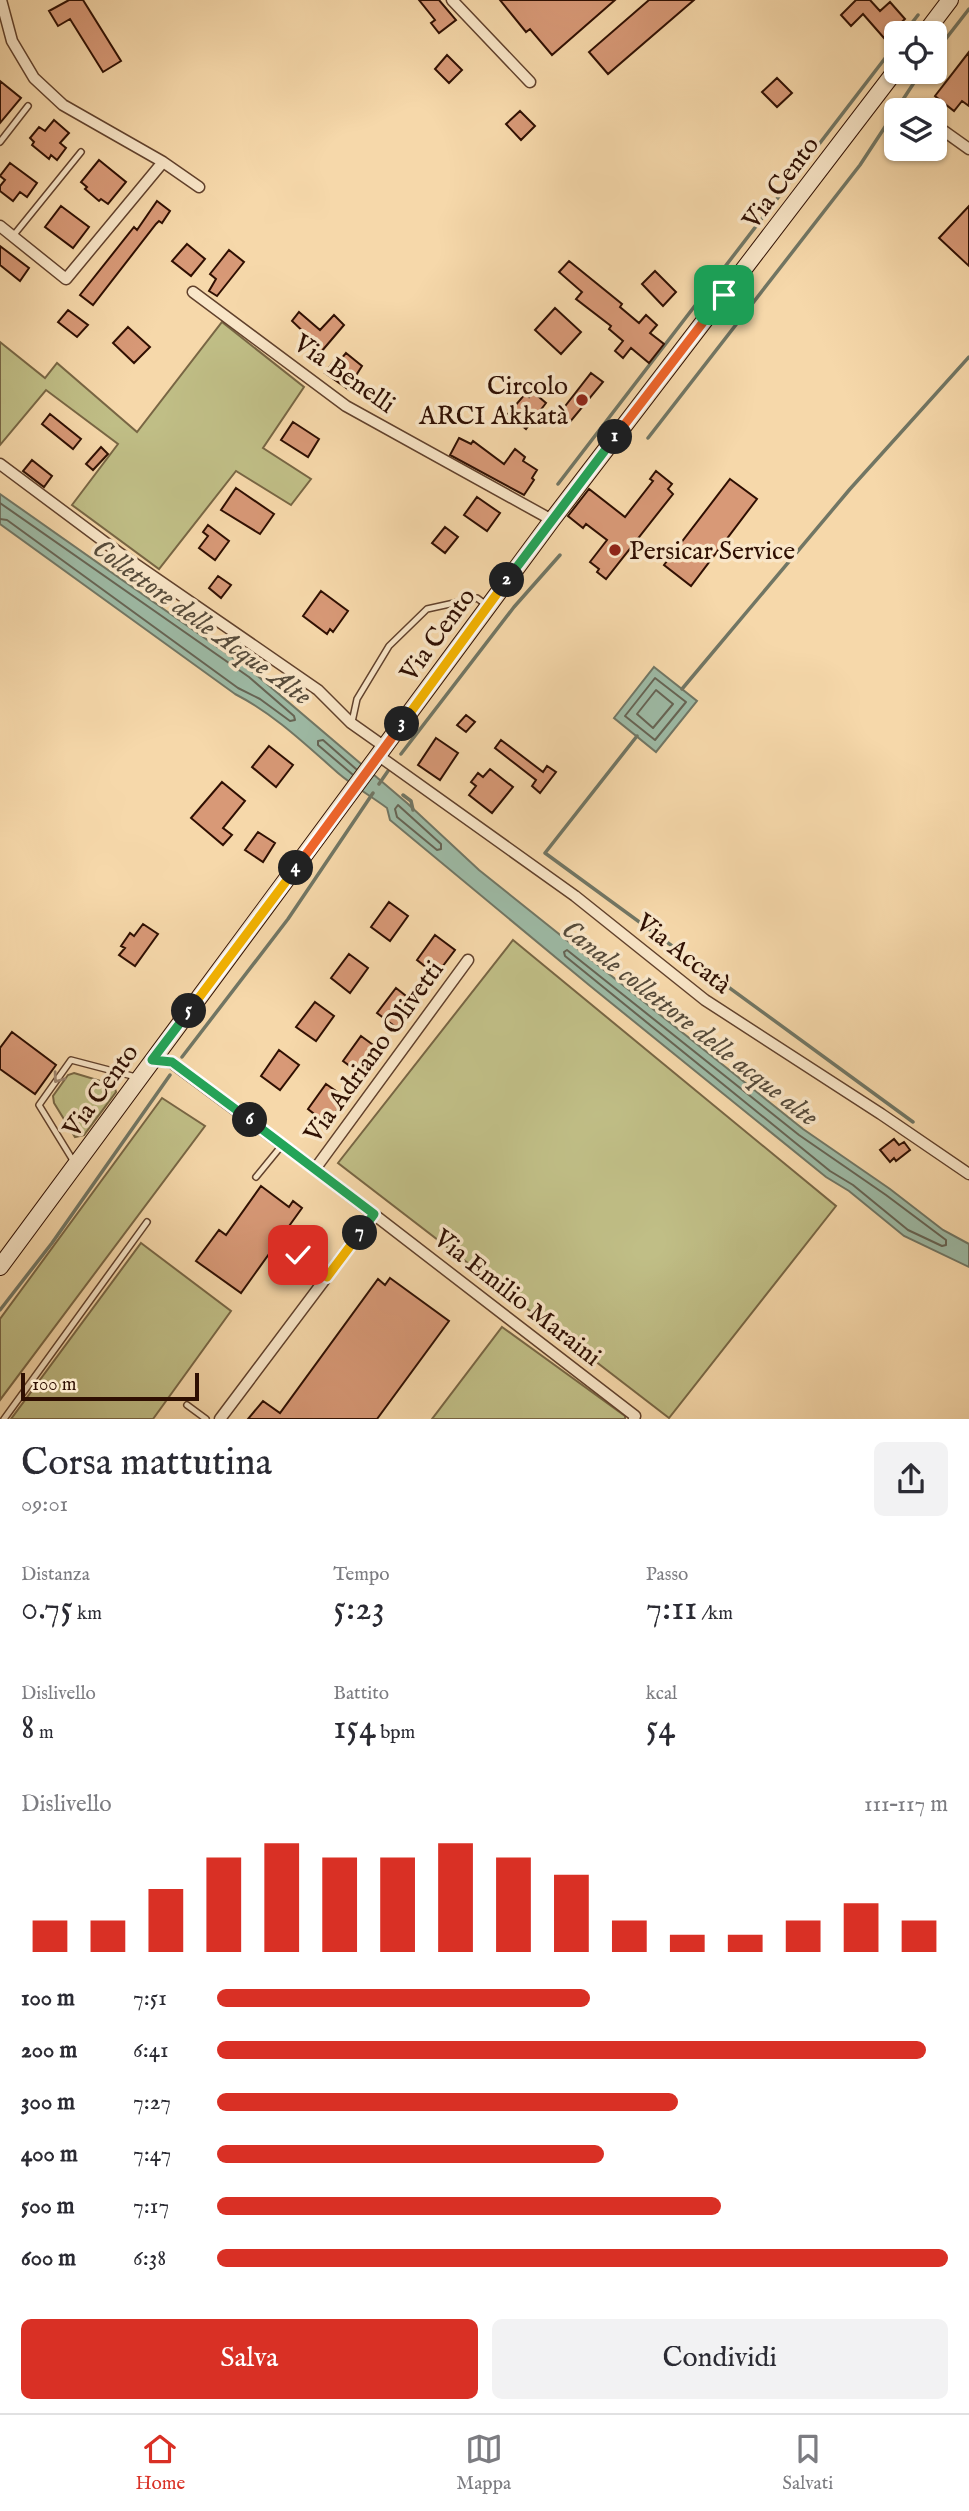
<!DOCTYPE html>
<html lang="it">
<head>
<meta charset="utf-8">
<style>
  body { margin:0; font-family:"IM FELL English",serif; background:#f2f2f3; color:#2b2b33; height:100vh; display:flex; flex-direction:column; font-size:26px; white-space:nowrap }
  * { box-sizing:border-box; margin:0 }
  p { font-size:23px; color:#7c7c81 }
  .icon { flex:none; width:38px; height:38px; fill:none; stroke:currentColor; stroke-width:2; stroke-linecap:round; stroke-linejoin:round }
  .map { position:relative; height:1419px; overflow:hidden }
  .sheet { display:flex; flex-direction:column; background:#fff; flex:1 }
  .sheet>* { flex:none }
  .buttons { position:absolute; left:884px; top:21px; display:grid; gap:14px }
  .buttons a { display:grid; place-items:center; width:63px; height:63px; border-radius:10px; background:#fff; box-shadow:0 2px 5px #0004; font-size:35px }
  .scale { position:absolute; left:21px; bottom:18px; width:178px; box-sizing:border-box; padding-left:7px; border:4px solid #2f0f02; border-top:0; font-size:19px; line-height:24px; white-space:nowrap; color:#2f0f02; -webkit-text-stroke:5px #f9e6c8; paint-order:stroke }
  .pin { position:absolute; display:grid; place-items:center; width:60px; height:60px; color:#fff; margin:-30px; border-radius:14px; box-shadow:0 4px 10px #0006 }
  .km { position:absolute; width:35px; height:35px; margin:-18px; border-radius:50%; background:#222; color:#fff; font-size:19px; line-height:35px; text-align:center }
  .round { display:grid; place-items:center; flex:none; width:74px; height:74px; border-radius:10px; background:#f2f2f3 }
  .overview { display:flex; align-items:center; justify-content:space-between; height:119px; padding:0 21px }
  h1 { font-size:38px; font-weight:600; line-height:52px }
  .metrics { display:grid; grid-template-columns:repeat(3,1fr); gap:10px; height:119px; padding:7px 21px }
  .metrics div { display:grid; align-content:center }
  .metrics b { font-size:35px; font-weight:600 }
  .metrics small { font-size:19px; font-weight:400 }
  .metrics p { font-size:19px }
  .chart { height:196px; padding:14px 21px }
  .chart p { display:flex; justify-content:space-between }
  .chart svg { width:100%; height:126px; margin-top:7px; stroke:#d93025; stroke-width:6 }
  .cta { display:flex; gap:14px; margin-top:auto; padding:14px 21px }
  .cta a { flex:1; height:80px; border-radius:10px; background:#d93025; color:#fff; font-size:28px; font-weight:600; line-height:80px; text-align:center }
  .cta a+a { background:#f2f2f3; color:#2b2b33 }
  ul { padding:0 21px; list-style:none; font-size:23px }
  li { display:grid; grid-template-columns:112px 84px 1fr; align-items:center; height:52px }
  li i { height:18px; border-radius:9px; background:#d93025 }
  .dock { display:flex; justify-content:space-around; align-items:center; height:98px; border-top:2px solid #e1e1e2; background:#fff; font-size:19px; color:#7c7c81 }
  .dock a { display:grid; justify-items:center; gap:4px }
  .dock .current { color:#d93025 }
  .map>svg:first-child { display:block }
  .green { fill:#c0be86; stroke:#786644; stroke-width:2 }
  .water { fill:#9dbaa5; stroke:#717664; stroke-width:2 }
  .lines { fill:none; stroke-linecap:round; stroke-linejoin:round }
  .shore { stroke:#666454; stroke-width:2 }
  .stream { stroke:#717664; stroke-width:3.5 }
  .building { fill:#d89977; stroke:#2f0f02; stroke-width:2 }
  .service-casing { stroke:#61412c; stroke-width:8 }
  .minor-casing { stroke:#61412c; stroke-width:13 }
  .secondary-casing { stroke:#2f0f02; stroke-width:18 }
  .service { stroke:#f9e6c8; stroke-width:5 }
  .minor { stroke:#f9e6c8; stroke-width:10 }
  .secondary { stroke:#f9e6c8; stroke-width:16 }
  .oneway { stroke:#9e856f }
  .split-1-casing { stroke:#fff; stroke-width:14 }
  .split-2-casing { stroke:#fff; stroke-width:14 }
  .split-3-casing { stroke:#fff; stroke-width:14 }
  .split-4-casing { stroke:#fff; stroke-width:14 }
  .split-5-casing { stroke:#fff; stroke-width:14 }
  .split-6-casing { stroke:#fff; stroke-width:14 }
  .split-7-casing { stroke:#fff; stroke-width:14 }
  .split-8-casing { stroke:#fff; stroke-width:14 }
  .split-1 { stroke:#f0652b; stroke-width:9 }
  .split-2 { stroke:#22a559; stroke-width:9 }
  .split-3 { stroke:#f5b400; stroke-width:9 }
  .split-4 { stroke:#f0652b; stroke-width:9 }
  .split-5 { stroke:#f5b400; stroke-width:9 }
  .split-6 { stroke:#22a559; stroke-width:9 }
  .split-7 { stroke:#22a559; stroke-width:9 }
  .split-8 { stroke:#f5b400; stroke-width:9 }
  .poi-dot { fill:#8f2418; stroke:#f9e6c8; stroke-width:2.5 }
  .labels { text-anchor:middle; stroke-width:7; stroke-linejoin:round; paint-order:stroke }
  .street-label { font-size:26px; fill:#2f0f02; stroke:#f9e6c8 }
  .poi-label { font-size:26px; fill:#2f0f02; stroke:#f9e6c8; text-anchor:end }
  .water-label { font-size:28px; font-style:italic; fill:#564b3b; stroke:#f9e6c8 }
</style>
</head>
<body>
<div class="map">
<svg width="969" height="1419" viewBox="0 0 969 1419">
  <rect width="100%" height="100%" fill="#f6d8aa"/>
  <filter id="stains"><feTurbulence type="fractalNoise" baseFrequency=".00286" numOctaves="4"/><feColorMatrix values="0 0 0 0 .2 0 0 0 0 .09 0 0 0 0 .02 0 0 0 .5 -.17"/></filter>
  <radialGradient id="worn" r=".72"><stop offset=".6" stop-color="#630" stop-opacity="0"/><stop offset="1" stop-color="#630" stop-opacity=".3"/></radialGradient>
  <path class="green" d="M222,322L304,387L263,448L311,479L291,505L236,471L159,569L72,505L118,444L46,390L0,445V342L45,378L57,363L137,432Z
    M513,940L836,1206L669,1418L338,1163Z
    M74,1073L114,1085L116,1092L84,1135L75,1137L54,1103L53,1096L68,1075Z
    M162,1098L205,1126L0,1400V1319Z
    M141,1243L231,1311L153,1419H11Z
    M502,1327L625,1416V1419H432Z"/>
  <path class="water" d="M0,494L253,672L407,803L479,870L803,1129L890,1189L943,1230L969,1244V1267L904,1236L849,1191L826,1177L589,985L390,820L387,808C371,796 353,786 338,773C305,744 274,714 235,694L0,524Z
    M654,667L697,701L656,752L614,718Z"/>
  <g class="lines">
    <path class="shore" d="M0,503L249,677L294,716L295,720L290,721L260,699L238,688L7,520L0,519
      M655,678L686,702L655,740L625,716Z
      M656,690L673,704L653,728L637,714Z
      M352,774L318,745V741L323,740L356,769
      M398,805L441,844V849L437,850L397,817L395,809Z
      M567,950L799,1135L886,1195L946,1240V1245L942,1246L908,1230L853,1185L830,1171L565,956L564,952Z"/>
    <path class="stream" d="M904,33L918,15
      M934,54L969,9
      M648,438L860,165L921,72
      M558,484L896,44
      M682,689L850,489L969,357
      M637,736L545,853L913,1122
      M401,754L514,607L560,555
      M379,784L388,771
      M403,795L411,801L413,810
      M182,1057L288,919L373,793
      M0,1310L52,1243L170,1075"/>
  </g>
  <path class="building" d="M69,0H83L121,61L103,72L70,19L58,26L49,11Z
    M419,0H439L456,20L439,33L431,23L435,20Z
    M500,0H615L552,55L530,29L526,32Z
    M649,0H694L608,74L589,52Z
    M856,0H870L880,11L890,2L905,19L884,38L863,14L851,26L841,15Z
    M969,52V106L962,101L954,111L935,96Z
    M447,55L462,70L449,83L435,69Z
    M777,78L792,93L777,107L762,92Z
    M0,81L21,98L0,123Z
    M520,111L535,126L521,140L506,124Z
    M54,120L69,133L60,143L66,148L57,160L51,155L49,159L32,145L34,142L30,138L39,127L45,131Z
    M99,160L126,182L108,204L101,199L99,201L85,189L87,187L81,182Z
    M10,163L37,183L27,197L20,192L13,201L0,191V186L5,180L0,176Z
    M157,201L170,211L162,223L159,221L156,224L93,305L80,295L134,227L137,230Z
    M61,206L89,227L73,248L45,227Z
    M969,206V266L939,238Z
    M187,244L205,259L191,276L172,261Z
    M0,246L29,268L20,281L0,265Z
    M229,250L244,262L217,296L209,291L216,279L210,274Z
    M569,261L622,304L620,307L639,323L646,315L657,325L650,333L664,344L649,363L631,348L623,358L615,351L623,341L609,329L611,326L576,299L582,292L559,272Z
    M655,271L676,292L663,306L642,284Z
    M555,308L581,332L561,354L535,330Z
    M68,310L88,325L77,337L58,322Z
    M299,312L320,330L334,315L344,325L321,352L310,343L312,340L292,321Z
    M128,327L150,347L134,363L113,343Z
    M346,353L362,366L355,377L358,379L349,390L325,373L334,361L337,364Z
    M591,373L603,382L570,422L559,414Z
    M533,392L546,403L526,429L508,414L525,394L529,397Z
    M50,414L81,439L73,449L42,424Z
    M293,422L319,439L308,457L281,440Z
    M459,438L471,444L473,441L504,464L515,449L525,457L523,461L537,470L532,478L534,480L524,495L450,455Z
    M101,447L108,454L93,470L86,464Z
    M32,460L52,476L44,487L23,471Z
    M656,471L672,484L668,489L673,494L606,579L597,572L599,569L590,562L607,540L586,524L583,528L568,516L589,489L625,517L653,481L650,479Z
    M730,479L757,499L691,586L664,565Z
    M236,488L274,514L260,534L221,510Z
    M477,497L500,513L487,531L464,515Z
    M208,525L229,541L215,560L199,548L208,536L203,532Z
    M445,527L458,537L445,553L432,543Z
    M218,576L231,585L221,598L209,588Z
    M321,591L348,611L333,632L330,629L327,634L303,616Z
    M466,715L475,722L466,732L457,725Z
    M436,738L458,753L440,780L418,765Z
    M501,740L543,772L547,766L556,772L540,793L532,786L536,780L495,748Z
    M269,746L293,765L276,787L252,767Z
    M490,769L513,787L492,813L469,795L476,786L471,782L478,773L483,777Z
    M222,782L245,801L223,828L232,835L223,845L191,818Z
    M258,832L275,843L263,862L245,850Z
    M389,902L408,916L390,941L371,927Z
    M143,924L158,934L135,966L119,955L125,948L121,946L130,933L134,936Z
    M435,935L455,950L436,975L417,960Z
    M349,954L368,968L350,993L331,978Z
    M396,988L415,1003L397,1028L377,1013Z
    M315,1002L334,1016L316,1041L296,1027Z
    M12,1032L56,1065L35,1094L0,1069V1048Z
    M361,1036L380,1050L362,1075L343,1061Z
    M279,1050L299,1065L280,1090L261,1076Z
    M326,1084L346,1098L327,1124L308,1109Z
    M894,1139L899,1145L904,1142L910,1150L896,1161L894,1158L890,1162L880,1150Z
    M261,1186L289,1207L293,1201L302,1208L241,1293L196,1261L219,1230L226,1235Z
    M390,1278L449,1321L377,1419H248L263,1401L280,1413L378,1279L385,1285Z"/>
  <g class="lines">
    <g class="service-casing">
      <path id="service" d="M0,142L28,106
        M13,236L81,152
        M352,722L357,699L389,646L427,609L477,598L485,604
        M74,1162L39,1105L71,1060L136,1077
        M256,1177L283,1144
        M298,1255L327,1277
        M187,1405L206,1419
        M4,1419L147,1222"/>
    </g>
    <g class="minor-casing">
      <path id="minor" d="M1,0L12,41L34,78L63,105L163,162L199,187
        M452,0L530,82
        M934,124L969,149
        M0,226L66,279L163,162
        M193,292L346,406L552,520
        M0,464L118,552L318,690L351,723L385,747
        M379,756L575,896L705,1000L881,1114L969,1174
        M152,1060L171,1062L315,1169L635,1416L634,1419
        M315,1169L468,960
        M220,1419L374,1214"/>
    </g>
    <g class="secondary-casing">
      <path id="secondary" d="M925,33L950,0
        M0,1267L552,520L896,70"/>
    </g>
    <use href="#service" class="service"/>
    <use href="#minor" class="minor"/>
    <use href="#secondary" class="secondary"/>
  </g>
  <defs><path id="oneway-chevron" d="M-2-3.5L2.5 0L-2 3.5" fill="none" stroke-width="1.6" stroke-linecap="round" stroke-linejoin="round" transform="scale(1.75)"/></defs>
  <use class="oneway" href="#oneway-chevron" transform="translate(58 1078) rotate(126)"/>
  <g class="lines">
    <g class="split-1-casing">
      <path id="split-1" d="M615,437L724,295"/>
    </g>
    <g class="split-2-casing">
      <path id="split-2" d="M507,580L615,437"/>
    </g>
    <g class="split-3-casing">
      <path id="split-3" d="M402,724L507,580"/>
    </g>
    <g class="split-4-casing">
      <path id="split-4" d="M296,868L402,724"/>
    </g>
    <g class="split-5-casing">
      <path id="split-5" d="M189,1011L296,868"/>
    </g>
    <g class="split-6-casing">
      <path id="split-6" d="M189,1011L152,1060L172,1062L250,1120"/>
    </g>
    <g class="split-7-casing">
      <path id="split-7" d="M250,1120L374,1214L360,1233"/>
    </g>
    <g class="split-8-casing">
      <path id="split-8" d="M298,1255L327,1277L360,1233"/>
    </g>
    <use href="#split-1" class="split-1"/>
    <use href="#split-2" class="split-2"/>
    <use href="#split-3" class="split-3"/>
    <use href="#split-4" class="split-4"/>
    <use href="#split-5" class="split-5"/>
    <use href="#split-6" class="split-6"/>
    <use href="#split-7" class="split-7"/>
    <use href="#split-8" class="split-8"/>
  </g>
  <g class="poi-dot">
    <circle cx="582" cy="400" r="7"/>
    <circle cx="615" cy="550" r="7"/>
  </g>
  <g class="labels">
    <g class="street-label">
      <text transform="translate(780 182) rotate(-53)" y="9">Via Cento</text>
      <text transform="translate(345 373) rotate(35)" y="9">Via Benelli</text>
      <text transform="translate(437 634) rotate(-54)" y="9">Via Cento</text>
      <text transform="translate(684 953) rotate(38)" y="9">Via Accatà</text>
      <text transform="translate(373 1051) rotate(-54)" y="9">Via Adriano Olivetti</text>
      <text transform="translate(100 1090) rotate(-54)" y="9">Via Cento</text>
      <text transform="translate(518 1297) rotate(38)" y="9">Via Emilio Maraini</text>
    </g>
    <g class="poi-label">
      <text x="568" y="394">Circolo<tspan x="568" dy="30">ARCI Akkatà</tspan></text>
      <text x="629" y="559" text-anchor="start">Persicar Service</text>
    </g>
    <g class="water-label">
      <text transform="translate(203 621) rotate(36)" y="10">Collettore delle Acque Alte</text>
      <text transform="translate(691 1022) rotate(38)" y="10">Canale collettore delle acque alte</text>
    </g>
  </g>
  <rect width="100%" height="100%" filter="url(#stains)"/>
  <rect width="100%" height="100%" fill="url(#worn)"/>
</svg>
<div class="buttons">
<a><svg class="icon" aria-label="locate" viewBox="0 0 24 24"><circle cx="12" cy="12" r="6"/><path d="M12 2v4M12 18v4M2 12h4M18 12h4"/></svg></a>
<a><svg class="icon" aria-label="layers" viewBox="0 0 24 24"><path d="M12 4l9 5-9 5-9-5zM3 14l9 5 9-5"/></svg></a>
</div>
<div class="scale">100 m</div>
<div class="pin" style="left:724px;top:295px;background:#1e9e55"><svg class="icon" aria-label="arrive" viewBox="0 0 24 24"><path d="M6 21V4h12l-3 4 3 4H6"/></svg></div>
<div class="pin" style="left:298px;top:1255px;background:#d93025"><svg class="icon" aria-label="check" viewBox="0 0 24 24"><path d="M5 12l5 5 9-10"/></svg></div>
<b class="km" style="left:615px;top:437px">1</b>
<b class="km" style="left:507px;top:580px">2</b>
<b class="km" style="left:402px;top:724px">3</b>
<b class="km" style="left:296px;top:868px">4</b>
<b class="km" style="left:189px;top:1011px">5</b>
<b class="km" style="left:250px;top:1120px">6</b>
<b class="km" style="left:360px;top:1233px">7</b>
</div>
<section class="sheet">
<div class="overview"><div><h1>Corsa mattutina</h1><p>09:01</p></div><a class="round"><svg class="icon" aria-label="share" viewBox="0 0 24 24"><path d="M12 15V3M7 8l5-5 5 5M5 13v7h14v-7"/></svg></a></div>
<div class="metrics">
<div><p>Distanza</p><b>0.75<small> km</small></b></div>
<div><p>Tempo</p><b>5:23</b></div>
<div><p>Passo</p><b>7:11<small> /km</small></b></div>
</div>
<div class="metrics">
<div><p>Dislivello</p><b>8<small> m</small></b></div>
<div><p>Battito</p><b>154<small> bpm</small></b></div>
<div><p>kcal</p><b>54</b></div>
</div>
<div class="chart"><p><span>Dislivello</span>111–117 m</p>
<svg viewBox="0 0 160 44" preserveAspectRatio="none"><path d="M5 44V33M15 44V33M25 44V22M35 44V11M45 44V6M55 44V11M65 44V11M75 44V6M85 44V11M95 44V17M105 44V33M115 44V38M125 44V38M135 44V33M145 44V27M155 44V33"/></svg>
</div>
<ul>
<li><b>100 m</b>7:51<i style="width:51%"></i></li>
<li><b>200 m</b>6:41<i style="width:97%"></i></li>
<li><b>300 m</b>7:27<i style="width:63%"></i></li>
<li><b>400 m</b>7:47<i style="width:53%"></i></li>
<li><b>500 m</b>7:17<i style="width:69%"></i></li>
<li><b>600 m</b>6:38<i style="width:100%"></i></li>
</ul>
<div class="cta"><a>Salva</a><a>Condividi</a></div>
</section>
<nav class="dock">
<a class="current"><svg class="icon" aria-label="home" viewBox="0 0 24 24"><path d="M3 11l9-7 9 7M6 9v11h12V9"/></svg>Home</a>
<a><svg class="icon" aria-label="map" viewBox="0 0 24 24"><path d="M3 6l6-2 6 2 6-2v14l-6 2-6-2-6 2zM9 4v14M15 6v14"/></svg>Mappa</a>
<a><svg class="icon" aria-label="saved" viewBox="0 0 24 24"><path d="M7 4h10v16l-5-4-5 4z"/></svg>Salvati</a>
</nav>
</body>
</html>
